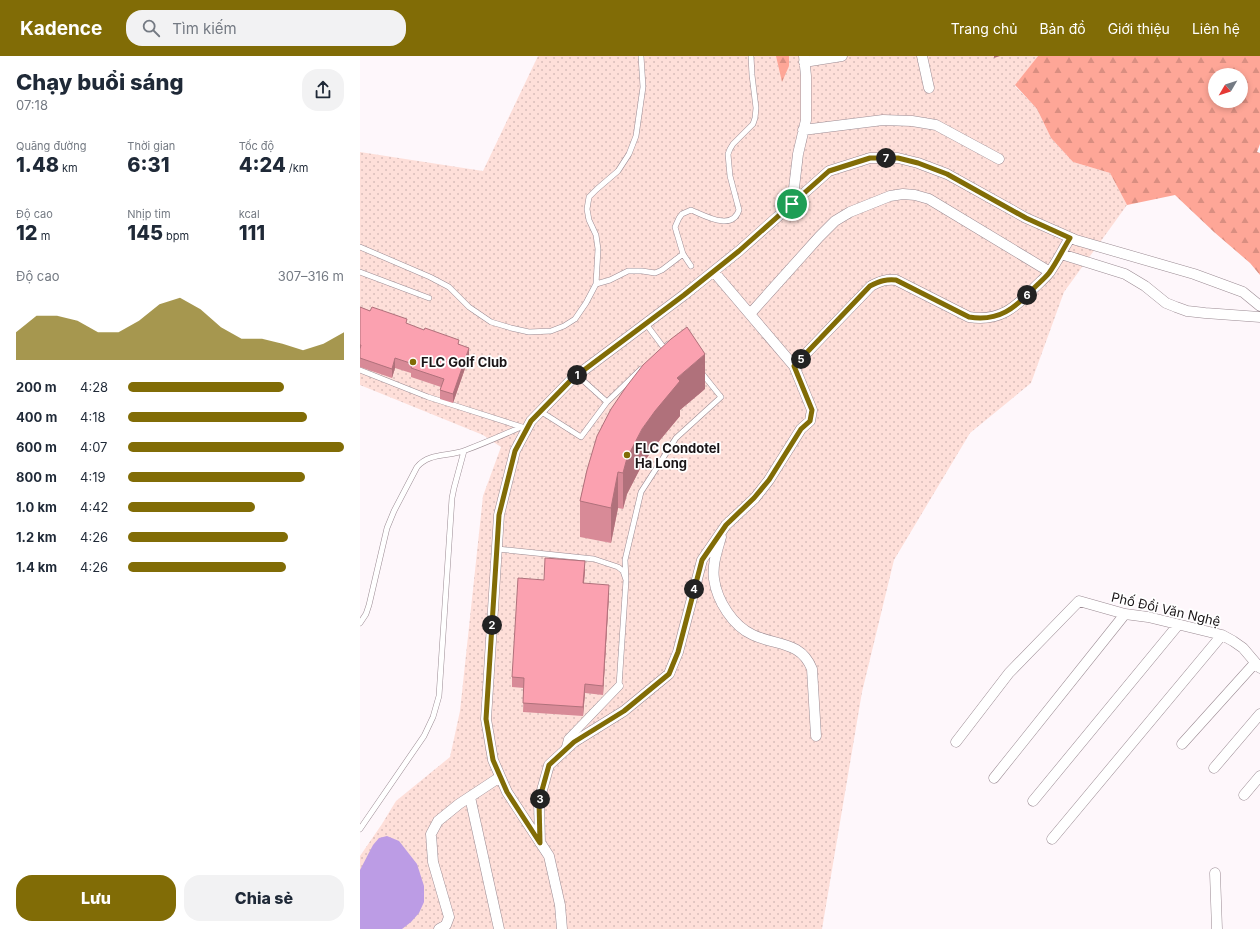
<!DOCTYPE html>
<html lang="vi">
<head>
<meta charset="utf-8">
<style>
  body { margin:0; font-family:Inter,sans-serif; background:#f2f2f3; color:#1f2937; height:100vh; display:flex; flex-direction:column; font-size:15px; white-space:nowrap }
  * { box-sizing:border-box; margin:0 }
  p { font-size:13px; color:#747a83 }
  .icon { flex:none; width:22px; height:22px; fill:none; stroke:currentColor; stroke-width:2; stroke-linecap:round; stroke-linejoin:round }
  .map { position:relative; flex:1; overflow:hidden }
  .sheet { display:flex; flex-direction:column; background:#fff; width:360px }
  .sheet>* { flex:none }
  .needle { width:26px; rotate:231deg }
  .tools { position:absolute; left:848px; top:12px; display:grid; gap:8px }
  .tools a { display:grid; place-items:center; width:40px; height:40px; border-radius:50%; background:#fff; box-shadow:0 2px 6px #0003; font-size:20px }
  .pin { position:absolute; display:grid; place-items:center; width:34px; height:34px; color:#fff; margin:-17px; border:2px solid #fff; border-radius:50%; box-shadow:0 1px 4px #0007 }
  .km { position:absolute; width:20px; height:20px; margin:-10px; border-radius:50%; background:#222; color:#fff; font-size:11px; line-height:20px; text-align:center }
  .round { display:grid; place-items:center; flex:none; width:42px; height:42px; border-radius:16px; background:#f2f2f3 }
  .overview { display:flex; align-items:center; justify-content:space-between; height:68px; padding:0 16px }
  h1 { font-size:22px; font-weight:800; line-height:30px }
  .metrics { display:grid; grid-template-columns:repeat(3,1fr); gap:6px; height:68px; padding:4px 16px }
  .metrics div { display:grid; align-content:center }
  .metrics b { font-size:20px; font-weight:800 }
  .metrics small { font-size:11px; font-weight:400 }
  .metrics p { font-size:11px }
  .chart { height:112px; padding:8px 16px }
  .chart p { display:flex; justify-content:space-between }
  .chart svg { width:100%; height:72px; margin-top:4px; fill:#816c06; opacity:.7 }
  .primary-button { display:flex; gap:8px; margin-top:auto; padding:8px 16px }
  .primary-button a { flex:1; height:46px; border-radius:16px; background:#816c06; color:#fff; font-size:16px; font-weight:800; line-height:46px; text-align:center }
  .primary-button a+a { background:#f2f2f3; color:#1f2937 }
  ul { padding:0 16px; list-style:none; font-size:13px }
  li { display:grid; grid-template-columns:64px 48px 1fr; align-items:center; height:30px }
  li i { height:10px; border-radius:5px; background:#816c06 }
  header { display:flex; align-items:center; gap:24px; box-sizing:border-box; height:56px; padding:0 20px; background:#816c06; color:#fff }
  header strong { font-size:19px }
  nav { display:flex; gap:22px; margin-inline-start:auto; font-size:14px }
  .search { width:280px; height:36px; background:#f2f2f3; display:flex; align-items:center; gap:10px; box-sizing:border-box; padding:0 14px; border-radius:16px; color:#747a83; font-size:15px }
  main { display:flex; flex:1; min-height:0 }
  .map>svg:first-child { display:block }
  .grass { fill:url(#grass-dots) }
  .forest { fill:url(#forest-firs); fill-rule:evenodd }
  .water { fill:#bc9ce5 }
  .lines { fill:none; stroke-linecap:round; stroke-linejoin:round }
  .service-casing { stroke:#9b8b93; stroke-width:6 }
  .pedestrian-casing { stroke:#9b8b93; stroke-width:9 }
  .minor-casing { stroke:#9b8b93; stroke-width:11 }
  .service { stroke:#fff; stroke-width:5 }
  .pedestrian { stroke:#fff; stroke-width:8 }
  .minor { stroke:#fff; stroke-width:10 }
  .wall { fill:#d88a97 }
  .shaded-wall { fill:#b0717b }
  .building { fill:#fba1b0; stroke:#b0717b }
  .route-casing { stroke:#fff; stroke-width:8 }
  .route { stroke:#816c06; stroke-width:5 }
  .poi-dot { fill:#816c06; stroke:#fff; stroke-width:1.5 }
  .labels { text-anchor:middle; stroke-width:3.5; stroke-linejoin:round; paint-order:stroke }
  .poi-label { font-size:13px; font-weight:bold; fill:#1a1517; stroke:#fff; text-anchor:start }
  .street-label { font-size:13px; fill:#1a1517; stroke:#fff }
</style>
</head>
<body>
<header>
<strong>Kadence</strong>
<div class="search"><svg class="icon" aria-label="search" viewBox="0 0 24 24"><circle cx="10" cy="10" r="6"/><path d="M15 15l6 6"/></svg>Tìm kiếm</div>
<nav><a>Trang chủ</a><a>Bản đồ</a><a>Giới thiệu</a><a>Liên hệ</a></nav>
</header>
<main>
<section class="sheet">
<div class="overview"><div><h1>Chạy buổi sáng</h1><p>07:18</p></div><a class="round"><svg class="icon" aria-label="share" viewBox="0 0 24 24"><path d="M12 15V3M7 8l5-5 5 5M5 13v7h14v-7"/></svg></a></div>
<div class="metrics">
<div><p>Quãng đường</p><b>1.48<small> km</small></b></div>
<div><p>Thời gian</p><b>6:31</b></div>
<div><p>Tốc độ</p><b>4:24<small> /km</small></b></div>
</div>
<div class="metrics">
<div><p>Độ cao</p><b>12<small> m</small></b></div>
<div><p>Nhịp tim</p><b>145<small> bpm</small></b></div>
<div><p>kcal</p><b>111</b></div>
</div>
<div class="chart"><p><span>Độ cao</span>307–316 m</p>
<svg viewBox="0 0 160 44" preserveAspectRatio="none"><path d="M0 44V27L10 17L20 17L30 20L40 27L50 27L60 20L70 10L80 6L90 13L100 24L110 31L120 31L130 34L140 38L150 34L160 27V44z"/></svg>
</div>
<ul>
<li><b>200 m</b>4:28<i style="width:72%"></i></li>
<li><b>400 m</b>4:18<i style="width:83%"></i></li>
<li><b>600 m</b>4:07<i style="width:100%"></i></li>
<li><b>800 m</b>4:19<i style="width:82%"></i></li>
<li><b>1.0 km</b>4:42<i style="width:59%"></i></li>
<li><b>1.2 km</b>4:26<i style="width:74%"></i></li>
<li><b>1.4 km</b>4:26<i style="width:73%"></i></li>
</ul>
<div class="primary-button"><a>Lưu</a><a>Chia sẻ</a></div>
</section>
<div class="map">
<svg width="900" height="873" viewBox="0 0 900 873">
  <defs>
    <pattern id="grass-dots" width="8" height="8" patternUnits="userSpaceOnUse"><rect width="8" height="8" fill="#fedfd9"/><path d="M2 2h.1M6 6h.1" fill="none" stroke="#d9beba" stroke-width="1.8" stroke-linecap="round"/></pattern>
    <pattern id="forest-firs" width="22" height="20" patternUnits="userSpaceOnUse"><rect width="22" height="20" fill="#fea697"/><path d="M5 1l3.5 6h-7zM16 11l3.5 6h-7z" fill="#d98e81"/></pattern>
  </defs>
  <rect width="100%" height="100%" fill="#fef7fb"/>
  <path class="grass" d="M178,0H678L655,30L677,53L691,82L713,106L750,117L767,149L704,236L671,327L610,377L534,504L502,636L462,873H0V800L22,768L36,745L90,701L100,655L123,440L141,391L123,379L0,329V96L123,115Z"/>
  <path class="forest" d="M416,0H429V10L422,26Z
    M678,0H900V88L897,96L900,97V219L890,207L854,176L815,139L767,149L750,117L713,106L691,82L677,53L655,29ZM855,19H881V45H855Z"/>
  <path class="water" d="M27,780L39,785L57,808L64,830V846L59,857L51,866L42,873H0V814L13,789L19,782Z"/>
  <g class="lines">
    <g class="service-casing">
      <path id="service" d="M0,191L70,221L89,231L109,251L131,266L151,272L169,276L191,275L204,270L215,263L226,247L236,228L238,193L236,179L229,164L227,153L229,141L237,133L258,115L269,98L276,80L283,31L281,0
        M331,210L323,198L315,171L319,162L322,158L331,154C344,159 372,176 379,154L370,120L368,98L370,93L373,88L393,68L395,62L396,52L392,19L391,0
        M0,216L69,242
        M236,228L250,224L268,215H282L295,217L302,214L323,198
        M286,268L304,292L308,288
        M0,314L68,341L162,371
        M217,319L247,346L281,313
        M180,355L221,381L247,346
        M137,493L234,503L258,511L263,515L266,524L259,630
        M266,524L265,504L281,436L316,382L361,341L341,316
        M0,567L6,558L9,549L27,472L34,455L57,411C69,396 90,401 106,394C125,387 143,379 161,371
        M0,773L64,680L73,661L79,640L92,442L94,432L104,395"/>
    </g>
    <g class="pedestrian-casing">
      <path id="pedestrian" d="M205,695L208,683L259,630"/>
    </g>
    <g class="minor-casing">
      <path id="minor" d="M562,0L569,32
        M444,6L482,0
        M443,74L523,64L552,65L576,69L639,103
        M432,149L438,98L446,64V20L444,0
        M701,198L765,218L785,230L806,247L816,251L827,255L845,257L900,261
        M390,258L459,181L475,165L490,156L530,140L543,138L555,139L569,143L690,216
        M434,310L511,230C520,225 526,223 536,224L609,261C639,266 655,252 674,232C679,227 685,222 689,217C697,206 703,193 710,182
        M361,481C357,495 352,509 354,523C357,545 373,570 393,579C417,590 441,585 452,613L456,680
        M596,686L649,617L719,545L765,558L788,561L862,579L873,585L883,592L900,612
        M822,688L895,607
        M854,712L900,658
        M634,722L765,558
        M884,739L900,720
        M110,741L139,873
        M673,745L818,569
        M692,783L862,579
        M180,787L179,745L189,709L214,686L264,655L309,618L318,596L342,504L366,469L395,442L409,424L441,373L450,365L452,354L434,310L354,216
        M855,817L857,873
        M79,873L86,869L89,861L73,806L71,778L78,765L99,748L140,721
        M202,873L200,849L189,800L147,736L133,704L126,663L139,459L155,395L171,365L212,323L324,239L379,195L469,115L510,102H538L558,107L587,118L666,162L716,184L834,218L883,236L900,250"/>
    </g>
    <use href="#service" class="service"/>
    <use href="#pedestrian" class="pedestrian"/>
    <use href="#minor" class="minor"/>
  </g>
  <path class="wall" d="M0,251L47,268L99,288L109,301L93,347L80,343V334L81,331L51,321V317L35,312L32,322L0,311Z
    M345,333L320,354V360L295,390L282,409L267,438L263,453L258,452L251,487L220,481V445L227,414Z
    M225,514L224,527L249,538L243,639L225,637L223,660L163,656L164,632L152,631V621L184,524Z"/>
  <path class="shaded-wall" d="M634,0H640L634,2Z
    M109,292V301L93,347V338Z
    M345,298V333L320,354V360L295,390L282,409L267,438L263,453V417L267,402L282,373L317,322Z
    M35,302V312L32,322V313Z
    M258,416V452L251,487V452Z
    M225,505V514L223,536V527Z
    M249,529V538L243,639V630Z
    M225,628V637L223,660V651Z"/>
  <path class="building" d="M0,251L10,255L12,251L47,263L46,267L64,274L65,272L99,284L98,288L109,292L93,338L80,334L84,323L51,312L53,308L35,302L32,313L0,302V293L1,289H0Z
    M327,271L345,298L317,322L320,325L295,355L282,373L267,402L263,417L258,416L251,452L220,445L227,414L237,380L251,353L266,331L283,309L311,283Z
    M185,502L225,505L223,527L249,529L243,630L225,628L223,651L163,647L164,622L152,621L158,522L184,524Z"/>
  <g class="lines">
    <g class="route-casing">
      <path id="route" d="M510,102H538L558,107L587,118L666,162L710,182C703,193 697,206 689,217C685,222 679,227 674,232C655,252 639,266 609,261L536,224C526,223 520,225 510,230L434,310L452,354L450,365L441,373L409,424L394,442L366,469L342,504L318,596L309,618L264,655L214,686L189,709L179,745L180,787L147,736L133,704L126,663L139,459L155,395L171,365L212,323L324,239L379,195L469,115Z"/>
    </g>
    <use href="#route" class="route"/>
  </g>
  <g class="poi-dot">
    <circle cx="53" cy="306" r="4"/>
    <circle cx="267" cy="399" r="4"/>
  </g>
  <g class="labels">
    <g class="poi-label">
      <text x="61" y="311">FLC Golf Club</text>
      <text x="275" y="397">FLC Condotel<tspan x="275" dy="15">Ha Long</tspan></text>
    </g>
    <g class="street-label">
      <text transform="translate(806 553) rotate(13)" y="5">Phố Đồi Văn Nghệ</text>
    </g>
  </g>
</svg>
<div class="tools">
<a><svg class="needle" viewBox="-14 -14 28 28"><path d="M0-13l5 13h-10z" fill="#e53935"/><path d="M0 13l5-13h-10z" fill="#747a83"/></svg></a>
</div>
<div class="pin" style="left:432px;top:148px;background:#1e9e55"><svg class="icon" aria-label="arrive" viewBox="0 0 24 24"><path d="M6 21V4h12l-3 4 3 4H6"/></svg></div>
<b class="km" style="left:217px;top:319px">1</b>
<b class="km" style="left:132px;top:569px">2</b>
<b class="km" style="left:180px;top:743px">3</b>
<b class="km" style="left:334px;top:533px">4</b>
<b class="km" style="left:441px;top:303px">5</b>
<b class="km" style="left:667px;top:239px">6</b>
<b class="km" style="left:526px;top:102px">7</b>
</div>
</main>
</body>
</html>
